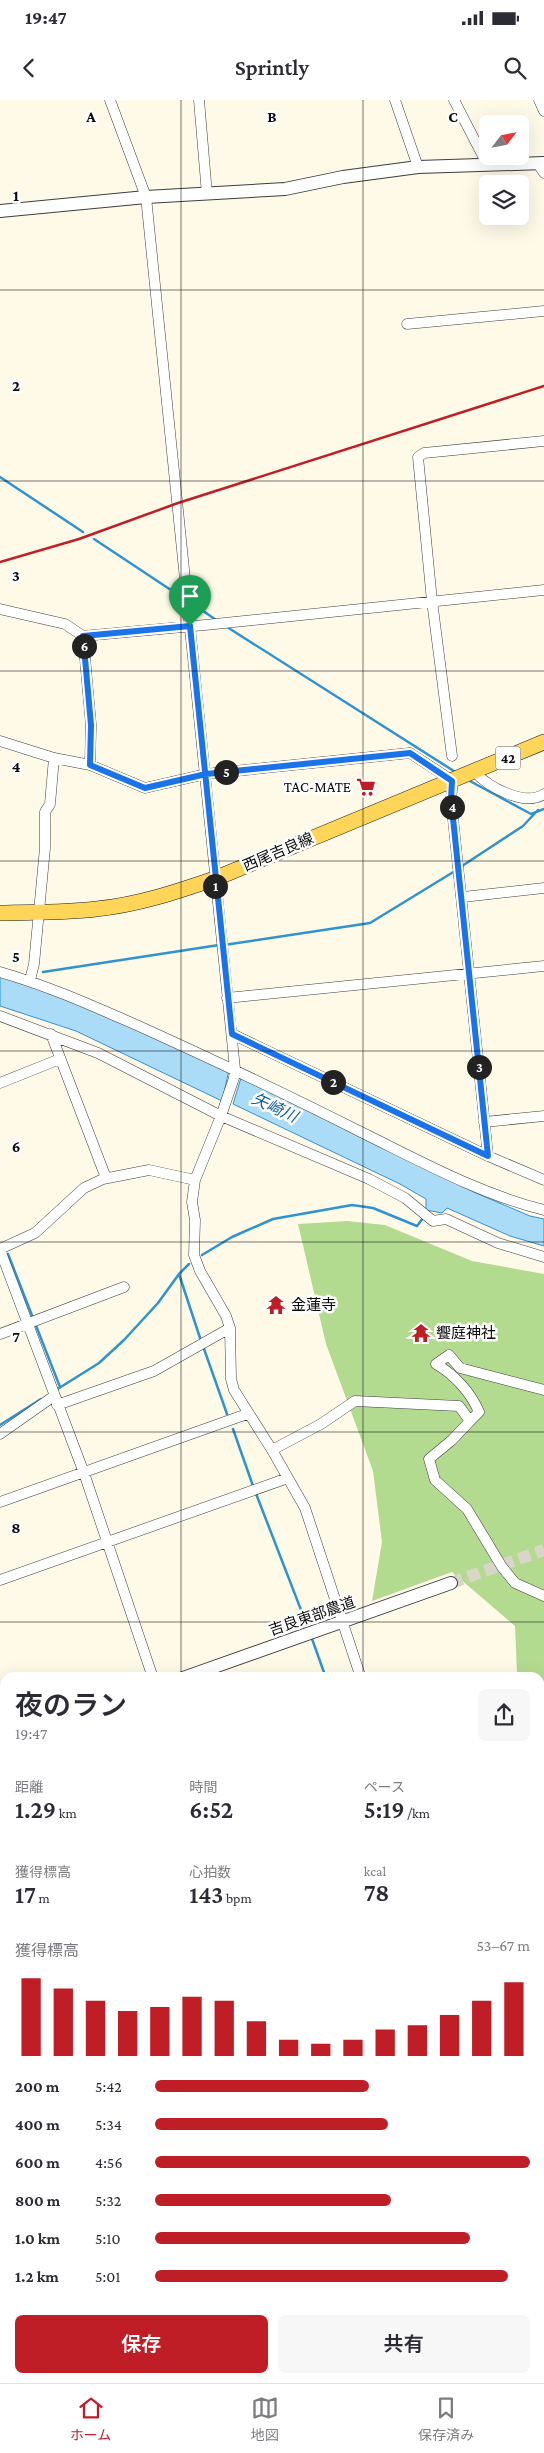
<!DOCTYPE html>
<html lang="ja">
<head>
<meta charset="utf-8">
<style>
  body { margin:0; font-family:"Crimson Pro","Noto Sans JP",serif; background:#f7f7f7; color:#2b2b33; height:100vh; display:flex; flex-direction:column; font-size:19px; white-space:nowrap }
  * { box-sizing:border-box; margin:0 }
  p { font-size:16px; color:#7c7c81 }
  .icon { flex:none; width:28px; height:28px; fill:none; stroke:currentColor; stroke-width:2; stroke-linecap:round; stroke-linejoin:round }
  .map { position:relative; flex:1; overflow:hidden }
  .sheet { position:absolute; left:0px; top:1572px; width:545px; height:711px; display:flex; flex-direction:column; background:#fff; border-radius:15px 15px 0 0; box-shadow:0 5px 20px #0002 }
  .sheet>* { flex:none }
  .needle { width:32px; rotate:58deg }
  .controls { position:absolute; left:479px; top:15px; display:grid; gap:10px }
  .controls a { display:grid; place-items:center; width:50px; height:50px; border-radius:8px; background:#fff; box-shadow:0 5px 20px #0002; font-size:25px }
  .pin { position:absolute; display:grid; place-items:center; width:42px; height:42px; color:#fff; margin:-51px -21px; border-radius:50% 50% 50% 0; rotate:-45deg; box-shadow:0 0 5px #0007 }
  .pin .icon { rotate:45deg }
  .km { position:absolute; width:25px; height:25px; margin:-12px; border-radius:50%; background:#222; color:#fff; font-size:14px; line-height:25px; text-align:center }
  .round { display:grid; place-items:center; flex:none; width:52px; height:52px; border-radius:8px; background:#f7f7f7 }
  .headline { display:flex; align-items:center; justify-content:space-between; height:85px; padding:0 15px }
  h1 { font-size:28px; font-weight:600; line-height:38px }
  .figures { display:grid; grid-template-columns:repeat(3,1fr); gap:8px; height:85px; padding:5px 15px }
  .figures div { display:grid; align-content:center }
  .figures b { font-size:25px; font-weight:600 }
  .figures small { font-size:14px; font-weight:400 }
  .figures p { font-size:14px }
  .chart { height:140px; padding:10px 15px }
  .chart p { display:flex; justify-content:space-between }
  .chart svg { width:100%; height:90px; margin-top:5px; stroke:#bf1e27; stroke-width:6 }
  .primary-button { display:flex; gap:10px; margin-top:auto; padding:10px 15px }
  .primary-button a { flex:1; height:58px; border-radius:8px; background:#bf1e27; color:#fff; font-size:20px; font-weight:600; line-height:58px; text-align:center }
  .primary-button a+a { background:#f7f7f7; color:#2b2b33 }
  ul { padding:0 15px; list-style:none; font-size:16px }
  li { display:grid; grid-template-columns:80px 60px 1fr; align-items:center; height:38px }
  li i { height:12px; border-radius:6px; background:#bf1e27 }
  .status { display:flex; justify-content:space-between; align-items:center; height:35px; padding:0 25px; background:#fff; direction:ltr }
  .status svg { height:14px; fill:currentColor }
  header { display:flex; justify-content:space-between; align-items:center; height:65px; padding:0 15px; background:#fff; font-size:22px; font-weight:600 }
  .tabs { display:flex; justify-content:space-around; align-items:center; height:70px; border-top:1px solid #e1e1e2; background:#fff; font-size:14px; color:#7c7c81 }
  .tabs a { display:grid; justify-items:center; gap:2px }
  .tabs .active { color:#bf1e27 }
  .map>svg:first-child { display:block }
  .forest { fill:#b2db90 }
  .water { fill:#aadcf8; stroke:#2f92d2 }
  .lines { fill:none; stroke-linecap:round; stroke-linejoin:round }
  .stream { stroke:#2f92d2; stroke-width:2.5 }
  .tertiary-tunnel { stroke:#dad6c7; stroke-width:12; stroke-dasharray:12 6; stroke-linecap:butt }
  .minor-casing { stroke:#3d3d3d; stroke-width:11 }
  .tertiary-casing { stroke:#3d3d3d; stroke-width:14 }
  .primary-casing { stroke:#1b1b1b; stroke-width:16 }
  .minor { stroke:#fff; stroke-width:10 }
  .tertiary { stroke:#fff; stroke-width:12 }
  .primary { stroke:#fed558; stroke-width:15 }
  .rail { stroke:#bf1e27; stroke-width:2.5 }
  .route-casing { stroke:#fff; stroke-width:10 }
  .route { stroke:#1a73e8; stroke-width:6 }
  .grid { fill:none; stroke:#0a0a0a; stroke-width:1; stroke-opacity:0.55 }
  .labels { text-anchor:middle; stroke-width:5; stroke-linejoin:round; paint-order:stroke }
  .shield { fill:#fff; stroke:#545454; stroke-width:1 }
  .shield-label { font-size:14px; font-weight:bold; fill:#0a0a0a }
  .poi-label { font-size:15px; fill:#0a0a0a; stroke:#fff; text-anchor:start }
  .street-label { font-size:15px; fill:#0a0a0a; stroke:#fff }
  .water-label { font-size:16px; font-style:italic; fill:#10629f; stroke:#fff }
  .grid-label { font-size:16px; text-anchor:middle; font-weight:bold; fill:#0a0a0a; stroke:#fff; stroke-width:5; stroke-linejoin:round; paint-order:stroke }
</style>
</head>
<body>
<div class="status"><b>19:47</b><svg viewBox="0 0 49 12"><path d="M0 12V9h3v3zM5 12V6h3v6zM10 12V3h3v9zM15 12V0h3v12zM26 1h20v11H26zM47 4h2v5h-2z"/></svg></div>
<header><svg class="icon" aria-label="back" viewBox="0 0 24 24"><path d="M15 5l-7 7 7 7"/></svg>Sprintly<svg class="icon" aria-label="search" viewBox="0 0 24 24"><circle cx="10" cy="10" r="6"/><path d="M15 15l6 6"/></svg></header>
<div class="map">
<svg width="544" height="2283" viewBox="0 0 544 2283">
  <rect width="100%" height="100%" fill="#fffae8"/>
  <path class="forest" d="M347,1121L385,1125L472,1161L544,1174V1760L540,1755V1578L437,1577L454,1575L517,1573L515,1526L452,1472L372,1501L382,1442L373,1371L326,1244L298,1124Z
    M544,1947V2004H540V1959Z
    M0,2177L5,2178V2279H540V2236L544,2240V2283H0Z"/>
  <path class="water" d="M0,875L48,891L229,970L222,1001L76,931L0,906Z
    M241,978L476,1093L530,1116L544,1119V1146L510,1136L447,1108L442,1113L426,1110V1099L400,1084L233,1004Z"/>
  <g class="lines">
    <path class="stream" d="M0,377L83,432
      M94,439L183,498
      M192,503L216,520
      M227,527L457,673
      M468,680L531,714L544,709
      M462,766L523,726L538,710
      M224,845L370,823L455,771
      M43,872L219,845
      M5,1155L8,1154L33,1218
      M202,1155L232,1137L273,1119L352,1105L373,1108L417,1126L423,1118
      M179,1174L201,1241
      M35,1223L60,1287
      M203,1246L227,1314
      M56,1290L99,1263L124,1240L158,1203L179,1174L189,1164
      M0,1325L41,1299
      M233,1329L253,1386
      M255,1391L308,1528
      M311,1536L326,1578
      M540,2194L544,2195"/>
    <path class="tertiary-tunnel" d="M451,1483L544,1450"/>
    <g class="minor-casing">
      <path id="minor" d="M110,0L146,97L235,969L234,978L221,1016L195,1080L192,1102L195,1120L194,1155L200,1171L226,1216L230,1228L231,1279L234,1290L272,1350L305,1408L361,1578
        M199,0L207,94
        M395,0L418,67
        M454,0L487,64
        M539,0L544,11
        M538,64L544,73
        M407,224L544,211
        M0,509L65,524L83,536L91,625L90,665
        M83,536L205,525L544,490
        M0,641L54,658L90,665L145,688L206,674L410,653L453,681L451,699L488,1056
        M452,656L432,501L418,357L424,353L544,341
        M475,672C488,687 525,707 544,694
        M463,797L544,788
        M0,872C49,886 95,907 141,927C216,961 290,996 363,1033C422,1062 480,1094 544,1110
        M30,880L34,864L45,748V712L50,704L54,658
        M227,898L544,866
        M0,916L98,953L221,1016L369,1079L405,1098L433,1121L446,1119L498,1143L544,1157
        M51,934L106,1078
        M232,934L488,1056L544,1080
        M0,983L60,959
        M484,1022L544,1016
        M0,1149L35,1133L84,1088L103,1079L149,1070L195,1080
        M0,1150L84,1373L153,1578
        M0,1234L124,1187
        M57,1305L154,1271L230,1228
        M470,1321L479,1312C471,1293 455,1275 436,1264L449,1255L460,1268L544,1290
        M0,1334L54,1296
        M272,1350L321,1324L355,1301L459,1306L470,1321L452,1340L429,1359L435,1380L467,1409L502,1467L515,1483L544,1496
        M0,1402L247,1314
        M0,1480L288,1378
        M540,1708L544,1710
        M540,1767L544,1774
        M0,1870L5,1884
        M540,1896L544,1885
        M540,2029H544
        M0,2136L5,2138
        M437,2279L438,2283"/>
    </g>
    <g class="tertiary-casing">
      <path id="tertiary" d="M0,111L146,97L285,89L343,77L418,67L544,63
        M183,1578L451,1483
        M0,1642L5,1640"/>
    </g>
    <g class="primary-casing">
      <path id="primary" d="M0,813C32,812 64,813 96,809C137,805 176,792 214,779L544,642"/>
    </g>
    <use href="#minor" class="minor"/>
    <use href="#tertiary" class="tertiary"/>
    <use href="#primary" class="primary"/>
    <path class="rail" d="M0,462L79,439L178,403L544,286"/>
  </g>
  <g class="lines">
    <g class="route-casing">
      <path id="route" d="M190,526L232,934L488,1056L451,699L452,681L410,653L206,674L145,688L90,665L91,625L83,536L190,526"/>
    </g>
    <use href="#route" class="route"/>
  </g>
  <path class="grid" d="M181,0V1578M363,0V1578M0,190H544M0,381H544M0,571H544M0,761H544M0,951H544M0,1142H544M0,1332H544M0,1522H544M0,1712H5M540,1712H544M0,1902H5M540,1902H544M0,2093H5M540,2093H544M181,2279V2283M363,2279V2283"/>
  <defs>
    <g id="supermarket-bare" transform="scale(1.5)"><path d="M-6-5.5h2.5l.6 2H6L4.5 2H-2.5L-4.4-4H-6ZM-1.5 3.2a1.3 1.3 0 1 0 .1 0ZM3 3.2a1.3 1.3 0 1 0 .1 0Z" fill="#bf1e27" stroke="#fff" stroke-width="2.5" paint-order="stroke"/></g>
    <g id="temple-bare" transform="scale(1.5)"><path d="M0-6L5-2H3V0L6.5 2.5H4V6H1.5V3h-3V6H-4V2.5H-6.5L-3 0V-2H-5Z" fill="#bf1e27" stroke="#fff" stroke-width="2.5" paint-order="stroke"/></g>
  </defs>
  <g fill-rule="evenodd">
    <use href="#supermarket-bare" x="366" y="687"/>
    <use href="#temple-bare" x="276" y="1205"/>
    <use href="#temple-bare" x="421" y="1233"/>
  </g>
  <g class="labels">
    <rect class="shield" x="495.5" y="646.5" width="25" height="23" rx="4"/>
    <g class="shield-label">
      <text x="508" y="663">42</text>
    </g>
    <g class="poi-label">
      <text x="351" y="692" text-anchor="end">TAC-MATE</text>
      <text x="291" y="1210">金蓮寺</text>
      <text x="436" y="1238">饗庭神社</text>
    </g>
    <g class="street-label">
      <text transform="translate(278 752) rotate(-23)" y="5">西尾吉良線</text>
      <text transform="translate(312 1516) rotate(-19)" y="5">吉良東部農道</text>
    </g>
    <g class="water-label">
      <text transform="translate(275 1007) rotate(25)" y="6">矢崎川</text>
    </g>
  </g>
  <g class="grid-label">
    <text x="91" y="22">A</text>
    <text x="272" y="22">B</text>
    <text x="453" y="22">C</text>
    <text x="16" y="101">1</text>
    <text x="16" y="291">2</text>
    <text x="16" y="481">3</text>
    <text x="16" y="672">4</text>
    <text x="16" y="862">5</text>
    <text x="16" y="1052">6</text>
    <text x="16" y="1242">7</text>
    <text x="16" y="1433">8</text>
  </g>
</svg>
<div class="controls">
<a><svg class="needle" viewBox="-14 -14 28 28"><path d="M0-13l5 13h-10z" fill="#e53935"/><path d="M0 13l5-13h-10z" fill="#7c7c81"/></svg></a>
<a><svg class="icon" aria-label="layers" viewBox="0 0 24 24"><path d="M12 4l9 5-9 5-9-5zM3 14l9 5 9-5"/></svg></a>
</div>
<div class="pin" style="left:190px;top:526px;background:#1e9e55"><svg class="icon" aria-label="arrive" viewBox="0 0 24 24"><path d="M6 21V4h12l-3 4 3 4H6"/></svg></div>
<b class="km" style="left:215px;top:786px">1</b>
<b class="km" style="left:333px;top:982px">2</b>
<b class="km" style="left:479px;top:967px">3</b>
<b class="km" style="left:452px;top:707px">4</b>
<b class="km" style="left:226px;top:672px">5</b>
<b class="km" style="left:84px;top:546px">6</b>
<section class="sheet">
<div class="headline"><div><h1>夜のラン</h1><p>19:47</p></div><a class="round"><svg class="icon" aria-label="share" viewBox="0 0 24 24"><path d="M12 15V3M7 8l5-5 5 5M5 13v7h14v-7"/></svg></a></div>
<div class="figures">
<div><p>距離</p><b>1.29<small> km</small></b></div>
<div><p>時間</p><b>6:52</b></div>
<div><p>ペース</p><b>5:19<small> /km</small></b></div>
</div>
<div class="figures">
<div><p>獲得標高</p><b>17<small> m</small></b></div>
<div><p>心拍数</p><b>143<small> bpm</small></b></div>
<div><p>kcal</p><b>78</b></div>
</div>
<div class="chart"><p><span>獲得標高</span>53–67 m</p>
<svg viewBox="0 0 160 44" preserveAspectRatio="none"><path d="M5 44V6M15 44V11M25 44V17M35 44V22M45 44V20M55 44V15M65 44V17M75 44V27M85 44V36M95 44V38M105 44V36M115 44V31M125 44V29M135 44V24M145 44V17M155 44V8"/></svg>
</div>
<ul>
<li><b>200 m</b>5:42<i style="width:57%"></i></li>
<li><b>400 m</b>5:34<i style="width:62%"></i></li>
<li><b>600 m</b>4:56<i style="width:100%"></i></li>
<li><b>800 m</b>5:32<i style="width:63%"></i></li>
<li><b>1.0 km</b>5:10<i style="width:84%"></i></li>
<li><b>1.2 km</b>5:01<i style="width:94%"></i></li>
</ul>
<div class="primary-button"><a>保存</a><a>共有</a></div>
</section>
</div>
<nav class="tabs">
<a class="active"><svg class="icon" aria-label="home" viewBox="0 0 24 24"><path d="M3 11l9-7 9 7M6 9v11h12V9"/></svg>ホーム</a>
<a><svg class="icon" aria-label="map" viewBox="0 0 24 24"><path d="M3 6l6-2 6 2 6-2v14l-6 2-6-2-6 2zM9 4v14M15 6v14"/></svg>地図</a>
<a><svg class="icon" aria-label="saved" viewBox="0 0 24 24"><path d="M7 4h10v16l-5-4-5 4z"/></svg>保存済み</a>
</nav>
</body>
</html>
